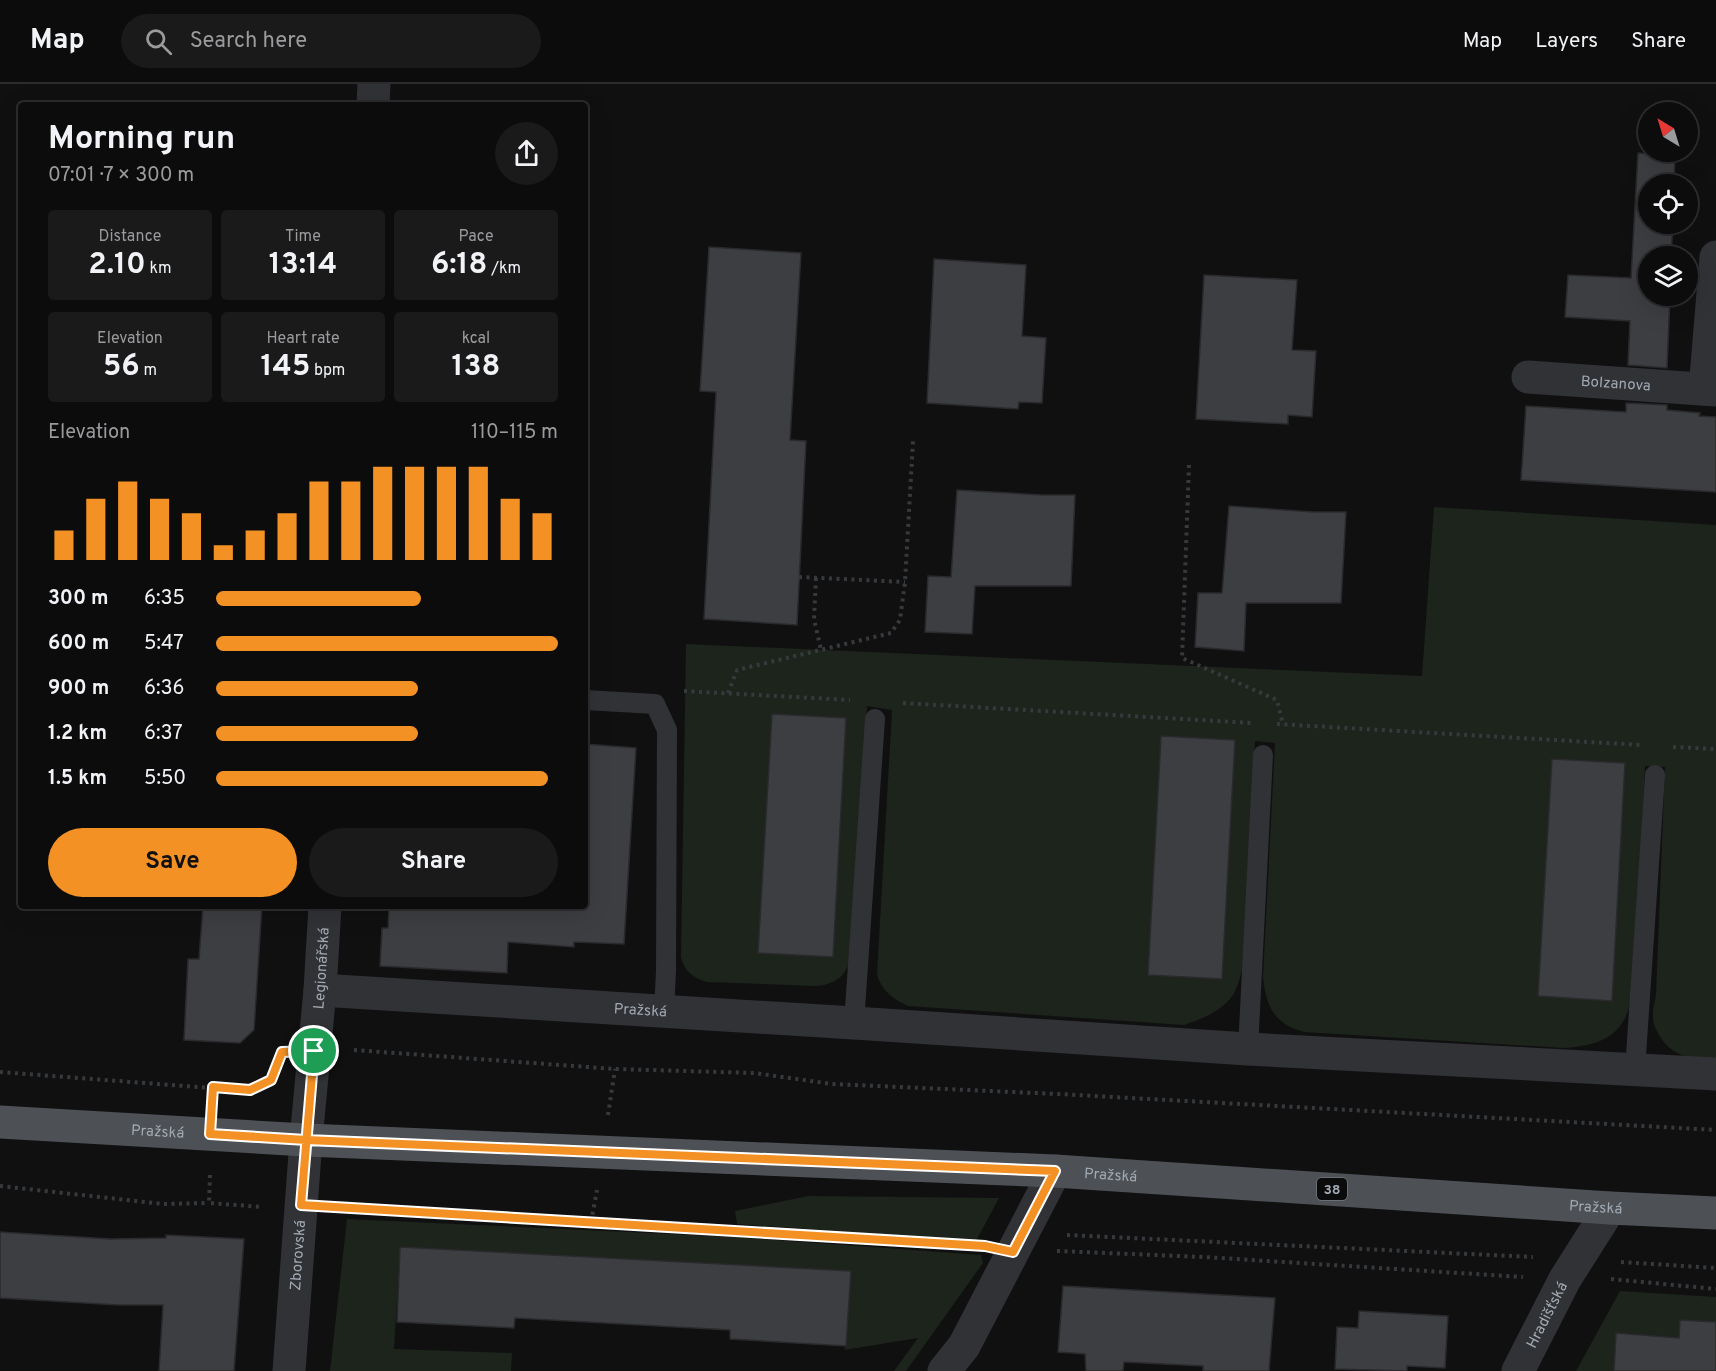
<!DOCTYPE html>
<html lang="en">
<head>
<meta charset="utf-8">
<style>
  body { margin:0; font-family:Overpass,sans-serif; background:#1a1a1b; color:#f1f3f6; height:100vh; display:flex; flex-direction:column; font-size:22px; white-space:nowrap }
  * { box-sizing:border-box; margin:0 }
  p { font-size:20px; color:#9a9b9d }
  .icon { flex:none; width:33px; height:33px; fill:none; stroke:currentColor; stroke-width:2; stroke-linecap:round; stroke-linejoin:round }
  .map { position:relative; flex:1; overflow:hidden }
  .drawer { position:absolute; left:18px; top:18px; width:570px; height:807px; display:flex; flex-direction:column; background:#0c0c0d; border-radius:6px; box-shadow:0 6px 24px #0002,0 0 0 2px #2c2c2e }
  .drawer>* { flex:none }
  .needle { width:39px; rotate:322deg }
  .tools { position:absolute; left:1638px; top:18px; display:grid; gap:12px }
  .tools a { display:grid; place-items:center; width:60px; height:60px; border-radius:50%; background:#0c0c0d; box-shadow:0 6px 24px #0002,0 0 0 2px #2c2c2e; font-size:30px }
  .pin { position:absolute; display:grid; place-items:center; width:51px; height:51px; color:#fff; margin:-26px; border:3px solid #fff; border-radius:50%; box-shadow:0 2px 6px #0007 }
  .round { display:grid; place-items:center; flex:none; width:63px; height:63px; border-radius:32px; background:#1a1a1b }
  .head { display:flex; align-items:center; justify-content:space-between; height:102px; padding:0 30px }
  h1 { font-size:33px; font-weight:700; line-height:45px }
  .stats { display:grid; grid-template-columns:repeat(3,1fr); gap:9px; height:102px; padding:6px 30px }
  .stats div { display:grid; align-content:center; border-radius:6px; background:#1a1a1b; text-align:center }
  .stats b { font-size:30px; font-weight:700 }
  .stats small { font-size:16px; font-weight:400 }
  .stats p { font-size:16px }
  .chart { height:168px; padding:12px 30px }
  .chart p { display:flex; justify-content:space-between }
  .chart svg { width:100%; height:108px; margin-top:6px; stroke:#f49125; stroke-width:6 }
  .action { display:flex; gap:12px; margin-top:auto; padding:12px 30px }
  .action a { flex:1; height:69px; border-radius:36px; background:#f49125; color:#111; font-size:24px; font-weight:700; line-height:69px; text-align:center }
  .action a+a { background:#1a1a1b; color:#f1f3f6 }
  ul { padding:0 30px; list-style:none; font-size:20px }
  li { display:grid; grid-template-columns:96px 72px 1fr; align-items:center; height:45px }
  li i { height:15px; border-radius:8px; background:#f49125 }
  header { display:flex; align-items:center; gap:36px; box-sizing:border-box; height:84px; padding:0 30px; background:#0c0c0d; border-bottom:2px solid #2c2c2e }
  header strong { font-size:28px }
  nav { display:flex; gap:33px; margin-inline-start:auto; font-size:21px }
  .search { width:420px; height:54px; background:#1a1a1b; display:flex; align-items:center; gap:15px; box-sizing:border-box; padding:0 21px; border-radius:33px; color:#9a9b9d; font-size:22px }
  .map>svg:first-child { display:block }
  .green { fill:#1c241c }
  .building { fill:#3c3e41; stroke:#2a2a2d; stroke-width:1.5 }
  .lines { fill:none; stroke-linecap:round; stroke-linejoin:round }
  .path { stroke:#373a3d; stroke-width:4; stroke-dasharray:3 4.5; stroke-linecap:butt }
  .service { stroke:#313236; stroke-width:20 }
  .minor { stroke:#313236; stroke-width:33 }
  .tertiary { stroke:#313236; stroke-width:33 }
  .primary { stroke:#4d5055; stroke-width:33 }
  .route-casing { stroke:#fff; stroke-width:12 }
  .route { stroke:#f49125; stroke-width:8 }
  .labels { text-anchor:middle; stroke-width:5; stroke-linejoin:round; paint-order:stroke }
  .shield { fill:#0b0b0c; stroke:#747a80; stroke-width:1.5 }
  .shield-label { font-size:14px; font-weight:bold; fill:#a1a9b2 }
  .street-label { font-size:15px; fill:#a1a9b2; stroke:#0b0b0c }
</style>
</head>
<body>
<header>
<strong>Map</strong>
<div class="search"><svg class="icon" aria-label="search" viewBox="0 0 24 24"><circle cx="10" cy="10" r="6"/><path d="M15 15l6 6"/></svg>Search here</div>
<nav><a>Map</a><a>Layers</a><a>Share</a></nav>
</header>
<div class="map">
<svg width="1716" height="1287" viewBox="0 0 1716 1287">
  <rect width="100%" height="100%" fill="#101011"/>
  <path class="green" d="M1434,423L1716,441V974C1691,975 1673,974 1659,951C1656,945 1653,941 1653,933C1652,926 1655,918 1656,910L1665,683L1645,682L1634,898C1629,946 1611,961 1564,964L1304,948C1274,940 1266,922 1263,893L1275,659L1255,657L1243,883C1240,892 1238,903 1233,911C1222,927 1202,935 1184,941L908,922C892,914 883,908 877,891L892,626L867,622L852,869C847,891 838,900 816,902L707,898C693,894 684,887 681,873L686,560L1422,592Z
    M808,1112L999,1114L976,1157L737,1140L735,1127Z
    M347,1135L736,1153L981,1171L983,1179L906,1287H894L918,1254L844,1266L846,1261L850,1187L400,1164L394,1265L512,1269L511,1287H330Z
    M1620,1207L1716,1213V1238L1679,1254L1616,1249L1614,1287H1576Z"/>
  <path class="building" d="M1638,69L1675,72L1674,100H1648V140H1673L1671,172H1648V212H1670L1667,284L1628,281L1630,237L1565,233L1568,191L1631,194Z
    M709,163L801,169L790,356L806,357L797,541L704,535L716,308L700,307Z
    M934,175L1026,181L1022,252L1046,254L1042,319L1019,318L1018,325L927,319Z
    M1204,191L1297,196L1292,266L1316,267L1312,333L1288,331V340L1196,335Z
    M1626,319L1667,321V326L1700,329L1699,332L1716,333V408L1521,396L1526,322L1626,328Z
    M957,406L1043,411H1075L1071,502H975L972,550L925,548L928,492L951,493Z
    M1229,422L1314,428H1346L1341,519H1246L1244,567L1195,563L1198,509H1222Z
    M772,630L846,634L833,873L758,869Z
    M1161,652L1235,656L1222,895L1148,891Z
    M585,660L636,664L624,860L574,858V863L508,858L507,889L380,882L382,844H388L389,822H585Z
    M1552,675L1625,679L1612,917L1538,912Z
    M203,822H262L254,946L240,959L184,956L188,875H199Z
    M0,1148L111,1155L166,1154V1151L244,1155L234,1287H159L163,1221H118L0,1214Z
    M400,1163L851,1187L846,1262L730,1255V1246L515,1234L514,1244L397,1238Z
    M1063,1202L1275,1214L1269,1287H1203V1282L1124,1278L1123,1287H1086L1085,1270L1058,1268Z
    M1359,1227L1448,1232L1445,1284L1407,1282V1287L1335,1285L1337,1243L1358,1244Z
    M1680,1236L1716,1238V1287H1614L1616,1249L1679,1254Z"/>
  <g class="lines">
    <path class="path" d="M1189,381L1182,574L1277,616L1283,641
      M799,493L905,498
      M816,494L814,535L821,566
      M684,607L850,616
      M728,609L737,586L891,549L900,536L905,498L913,357
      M903,619L1252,639
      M1277,640L1641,661
      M1673,663L1716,665
      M354,966L615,985L754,989L832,1000L1058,1010L1716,1046
      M0,988L250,1007L271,995
      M608,1031L615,985
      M210,1091L209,1119L263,1123
      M0,1102L163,1120L209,1119
      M339,1123L972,1161
      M591,1138L597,1106
      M1067,1151L1533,1173
      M1057,1167L1204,1173L1523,1193
      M1621,1178L1716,1184
      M1611,1195L1716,1205"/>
    <path class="service" d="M585,616L655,620L667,646L666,887L664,928
      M854,939L875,635
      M1248,965L1263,671
      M1635,986L1655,691"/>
    <g class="minor">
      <path d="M373,21L374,0"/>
      <path id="s1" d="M1528,293L1716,306"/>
      <path d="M1705,305L1716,173"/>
      <path id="s2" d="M320,906L854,939L1248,965L1716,990"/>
      <path id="s3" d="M289,1287L306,1056L320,906L325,822"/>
      <path d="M944,1287L964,1262L1055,1087"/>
    </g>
    <path class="tertiary" id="s4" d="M1518,1287L1565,1195L1610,1124"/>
    <path class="primary" id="s5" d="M0,1038L306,1056L1055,1087L1610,1124L1716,1129"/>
  </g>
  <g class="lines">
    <g class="route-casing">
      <path id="route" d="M314,967L301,1121L985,1162L1013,1168L1055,1087L306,1056L210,1050L213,1003L250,1006L271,996L282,968L314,967"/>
    </g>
    <use href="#route" class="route"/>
  </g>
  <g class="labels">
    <rect class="shield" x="1317" y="1094" width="30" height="22" rx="4.5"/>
    <g class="shield-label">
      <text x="1332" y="1110">38</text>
    </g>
    <g class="street-label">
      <text dy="5" stroke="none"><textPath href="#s1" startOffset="88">Bolzanova</textPath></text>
      <text dy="5" stroke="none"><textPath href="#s3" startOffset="404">Legionářská</textPath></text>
      <text dy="5" stroke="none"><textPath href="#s2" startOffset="321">Pražská</textPath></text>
      <text dy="5" stroke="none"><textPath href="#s5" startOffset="158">Pražská</textPath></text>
      <text dy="5" stroke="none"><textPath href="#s5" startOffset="1112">Pražská</textPath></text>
      <text dy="5" stroke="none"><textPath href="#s5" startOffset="1598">Pražská</textPath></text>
      <text dy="5" stroke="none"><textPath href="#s3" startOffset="116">Zborovská</textPath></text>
      <text dy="5" stroke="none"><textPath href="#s4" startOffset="63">Hradišťská</textPath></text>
    </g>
  </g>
</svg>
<div class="tools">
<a><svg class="needle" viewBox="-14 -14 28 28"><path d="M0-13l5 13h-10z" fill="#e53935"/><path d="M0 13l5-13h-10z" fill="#9a9b9d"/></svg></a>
<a><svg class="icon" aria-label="locate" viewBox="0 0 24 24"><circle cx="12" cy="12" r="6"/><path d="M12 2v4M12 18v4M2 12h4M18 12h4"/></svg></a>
<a><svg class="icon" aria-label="layers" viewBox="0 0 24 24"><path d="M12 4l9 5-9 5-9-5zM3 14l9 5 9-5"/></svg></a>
</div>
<div class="pin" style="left:314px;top:967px;background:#1e9e55"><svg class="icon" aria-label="arrive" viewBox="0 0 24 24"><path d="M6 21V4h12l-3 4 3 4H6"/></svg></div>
<section class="drawer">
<div class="head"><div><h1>Morning run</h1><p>07:01 · 7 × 300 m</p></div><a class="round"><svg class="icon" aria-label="share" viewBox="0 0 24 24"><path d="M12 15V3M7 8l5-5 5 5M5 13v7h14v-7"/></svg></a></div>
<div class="stats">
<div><p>Distance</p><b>2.10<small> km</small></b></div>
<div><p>Time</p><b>13:14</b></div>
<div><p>Pace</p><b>6:18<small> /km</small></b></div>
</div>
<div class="stats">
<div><p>Elevation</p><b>56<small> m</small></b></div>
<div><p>Heart rate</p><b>145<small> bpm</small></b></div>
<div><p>kcal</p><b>138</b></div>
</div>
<div class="chart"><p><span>Elevation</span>110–115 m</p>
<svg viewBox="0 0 160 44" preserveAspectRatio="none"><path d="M5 44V32M15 44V19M25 44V12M35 44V19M45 44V25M55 44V38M65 44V32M75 44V25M85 44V12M95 44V12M105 44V6M115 44V6M125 44V6M135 44V6M145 44V19M155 44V25"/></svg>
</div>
<ul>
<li><b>300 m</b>6:35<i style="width:60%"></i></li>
<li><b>600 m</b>5:47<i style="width:100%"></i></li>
<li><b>900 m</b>6:36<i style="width:59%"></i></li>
<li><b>1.2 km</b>6:37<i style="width:59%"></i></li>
<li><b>1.5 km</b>5:50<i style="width:97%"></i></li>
</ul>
<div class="action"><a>Save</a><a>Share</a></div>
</section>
</div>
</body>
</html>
